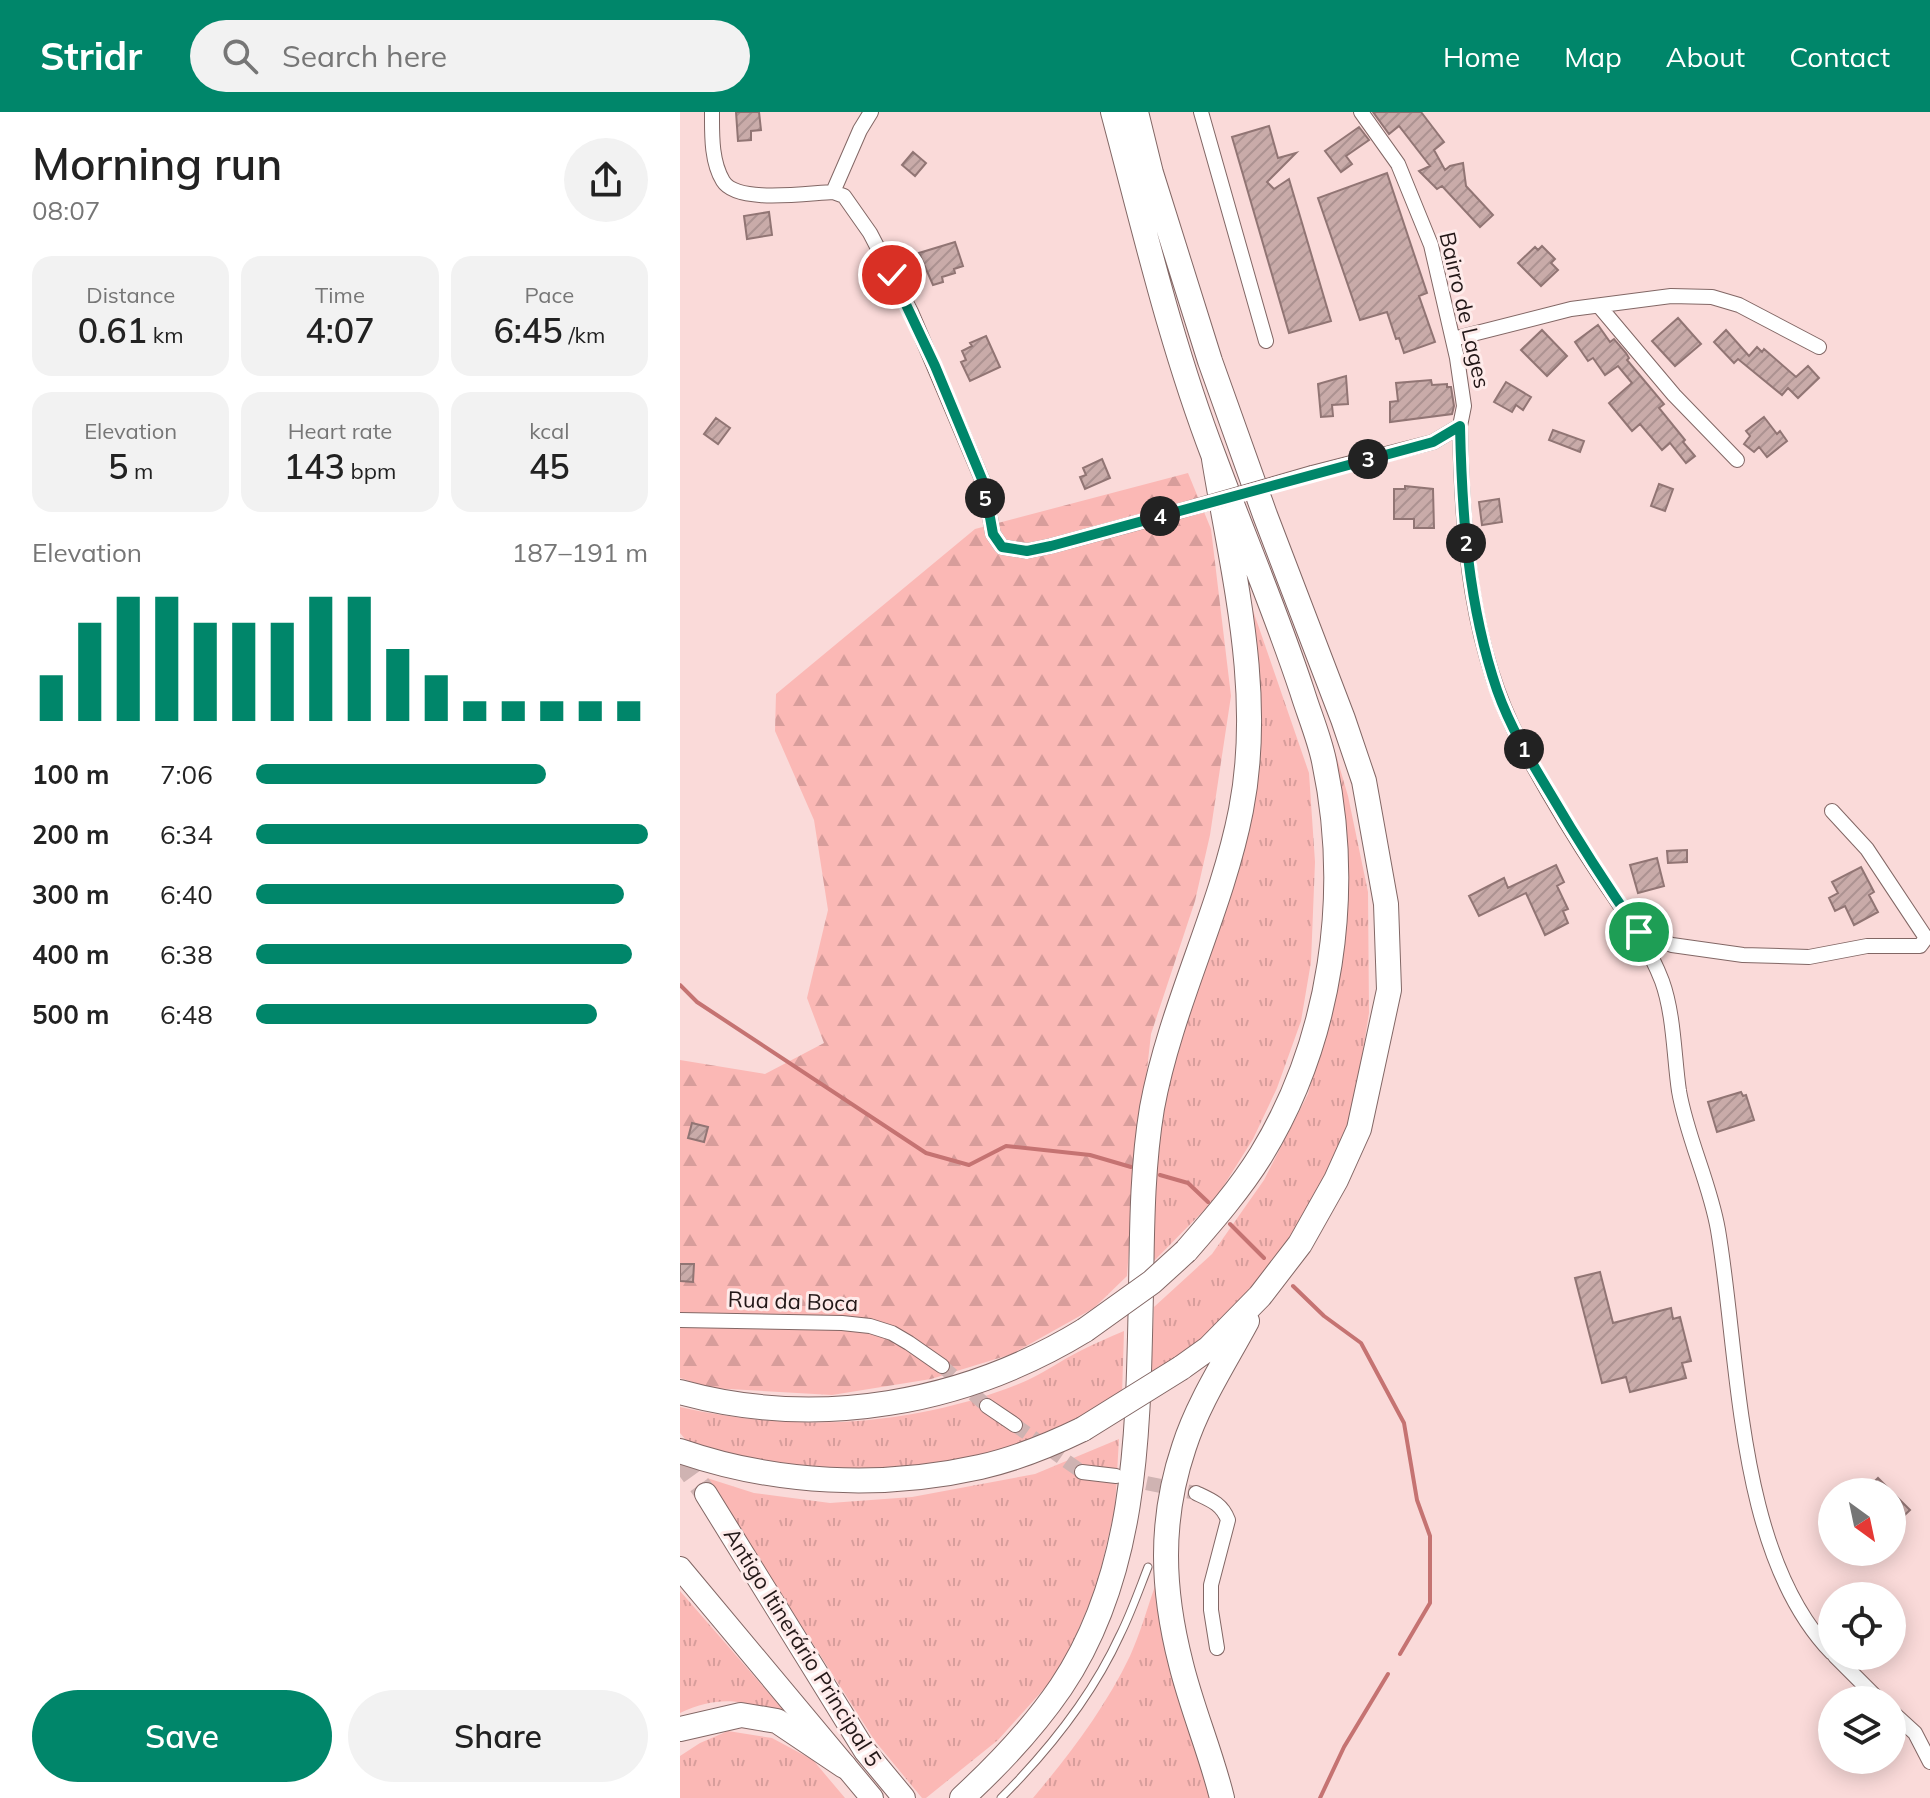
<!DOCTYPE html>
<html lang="en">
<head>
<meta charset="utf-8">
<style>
  body { margin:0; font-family:Mulish,sans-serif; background:#f2f2f2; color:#222; height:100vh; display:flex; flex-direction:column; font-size:30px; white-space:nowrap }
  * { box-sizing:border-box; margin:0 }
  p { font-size:26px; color:#767676 }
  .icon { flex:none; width:44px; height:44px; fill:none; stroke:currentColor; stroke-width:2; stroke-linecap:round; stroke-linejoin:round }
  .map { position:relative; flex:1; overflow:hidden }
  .drawer { display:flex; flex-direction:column; background:#fff; width:680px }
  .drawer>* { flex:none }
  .needle { width:52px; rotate:147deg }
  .buttons { position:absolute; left:1138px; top:1366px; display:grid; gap:16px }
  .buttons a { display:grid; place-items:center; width:88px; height:88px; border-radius:50%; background:#fff; box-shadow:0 4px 20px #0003; font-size:40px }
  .pin { position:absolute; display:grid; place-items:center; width:68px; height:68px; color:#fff; margin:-34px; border:4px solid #fff; border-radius:50%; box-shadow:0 2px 8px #0007 }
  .km { position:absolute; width:40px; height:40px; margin:-20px; border-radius:50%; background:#222; color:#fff; font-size:22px; line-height:40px; text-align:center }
  .round { display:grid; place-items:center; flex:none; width:84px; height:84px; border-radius:42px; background:#f2f2f2 }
  .summary { display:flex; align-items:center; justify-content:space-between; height:136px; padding:0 32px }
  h1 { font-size:44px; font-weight:600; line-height:60px }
  .metrics { display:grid; grid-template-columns:repeat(3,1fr); gap:12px; height:136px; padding:8px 32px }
  .metrics div { display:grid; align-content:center; border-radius:20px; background:#f2f2f2; text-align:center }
  .metrics b { font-size:34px; font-weight:600 }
  .metrics small { font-size:22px; font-weight:400 }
  .metrics p { font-size:22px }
  .chart { height:224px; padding:16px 32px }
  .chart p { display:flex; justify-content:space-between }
  .chart svg { width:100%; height:144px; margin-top:8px; stroke:#00866a; stroke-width:6 }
  .cta { display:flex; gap:16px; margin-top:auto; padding:16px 32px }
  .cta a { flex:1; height:92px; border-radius:48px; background:#00866a; color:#fff; font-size:32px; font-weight:600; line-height:92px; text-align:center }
  .cta a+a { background:#f2f2f2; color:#222 }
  ul { padding:0 32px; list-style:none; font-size:26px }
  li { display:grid; grid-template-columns:128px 96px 1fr; align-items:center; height:60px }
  li i { height:20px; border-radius:10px; background:#00866a }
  header { display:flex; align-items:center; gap:48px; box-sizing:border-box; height:112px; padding:0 40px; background:#00866a; color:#fff }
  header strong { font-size:38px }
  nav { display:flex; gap:44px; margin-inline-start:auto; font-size:28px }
  .search { width:560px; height:72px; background:#f2f2f2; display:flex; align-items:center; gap:20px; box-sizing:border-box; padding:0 28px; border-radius:44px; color:#767676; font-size:30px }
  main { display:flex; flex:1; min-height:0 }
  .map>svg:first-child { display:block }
  .grass { fill:url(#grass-tufts) }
  .forest { fill:url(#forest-firs) }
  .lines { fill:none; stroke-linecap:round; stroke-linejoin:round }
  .stream { stroke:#c57372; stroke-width:4 }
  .building { fill:url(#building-hatch); stroke:#917574; stroke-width:2 }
  .minor-tunnel { stroke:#cfb3b2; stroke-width:14; stroke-dasharray:14 7; stroke-linecap:butt }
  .trunk-tunnel { stroke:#cfb3b2; stroke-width:22; stroke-dasharray:22 11; stroke-linecap:butt }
  .service-casing { stroke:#826765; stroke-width:9 }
  .minor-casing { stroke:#826765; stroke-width:16 }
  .trunk-casing { stroke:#826765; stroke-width:24 }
  .motorway-casing { stroke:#826765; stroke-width:26 }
  .service { stroke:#fff; stroke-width:7 }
  .minor { stroke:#fff; stroke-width:14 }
  .trunk { stroke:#fff; stroke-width:22 }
  .motorway { stroke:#fff; stroke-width:24 }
  .minor-bridge-casing { stroke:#826765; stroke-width:16; stroke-linecap:butt }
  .motorway-bridge-casing { stroke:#826765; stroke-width:26; stroke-linecap:butt }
  .minor-bridge { stroke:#fff; stroke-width:14 }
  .motorway-bridge { stroke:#fff; stroke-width:24 }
  .route-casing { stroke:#fff; stroke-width:16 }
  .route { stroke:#00866a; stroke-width:10 }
  .labels { text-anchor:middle; stroke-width:6; stroke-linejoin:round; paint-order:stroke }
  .street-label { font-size:22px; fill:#231818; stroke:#feebea }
</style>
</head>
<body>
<header>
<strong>Stridr</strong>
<div class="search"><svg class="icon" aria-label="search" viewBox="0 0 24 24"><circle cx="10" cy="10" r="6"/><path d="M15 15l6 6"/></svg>Search here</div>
<nav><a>Home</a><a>Map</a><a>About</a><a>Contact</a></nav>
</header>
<main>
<section class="drawer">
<div class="summary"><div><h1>Morning run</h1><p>08:07</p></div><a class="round"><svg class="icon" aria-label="share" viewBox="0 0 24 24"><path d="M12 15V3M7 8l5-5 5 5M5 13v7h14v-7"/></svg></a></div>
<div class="metrics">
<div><p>Distance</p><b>0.61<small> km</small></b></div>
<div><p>Time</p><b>4:07</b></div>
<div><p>Pace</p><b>6:45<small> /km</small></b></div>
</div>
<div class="metrics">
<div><p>Elevation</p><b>5<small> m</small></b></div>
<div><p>Heart rate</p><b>143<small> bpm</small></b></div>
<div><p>kcal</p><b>45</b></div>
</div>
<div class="chart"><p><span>Elevation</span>187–191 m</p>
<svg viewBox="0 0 160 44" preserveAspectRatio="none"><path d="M5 44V30M15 44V14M25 44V6M35 44V6M45 44V14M55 44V14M65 44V14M75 44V6M85 44V6M95 44V22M105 44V30M115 44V38M125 44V38M135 44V38M145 44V38M155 44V38"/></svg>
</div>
<ul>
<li><b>100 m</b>7:06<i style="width:74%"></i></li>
<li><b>200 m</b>6:34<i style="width:100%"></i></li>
<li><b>300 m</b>6:40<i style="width:94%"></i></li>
<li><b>400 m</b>6:38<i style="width:96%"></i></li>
<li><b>500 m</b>6:48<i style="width:87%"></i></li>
</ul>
<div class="cta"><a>Save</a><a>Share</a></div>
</section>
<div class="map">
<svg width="1250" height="1686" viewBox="0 0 1250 1686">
  <defs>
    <pattern id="grass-tufts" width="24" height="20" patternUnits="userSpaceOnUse" patternTransform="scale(2)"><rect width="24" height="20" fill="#fbb8b5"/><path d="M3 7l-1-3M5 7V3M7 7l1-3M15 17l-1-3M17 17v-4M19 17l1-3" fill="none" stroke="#d79d9b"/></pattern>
    <pattern id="forest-firs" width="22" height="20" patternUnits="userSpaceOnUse" patternTransform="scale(2)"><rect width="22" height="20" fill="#fbb8b5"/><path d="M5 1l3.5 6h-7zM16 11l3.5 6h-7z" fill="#d79d9b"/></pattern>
    <pattern id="building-hatch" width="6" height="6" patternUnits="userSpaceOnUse" patternTransform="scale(2)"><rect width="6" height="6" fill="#c9aba9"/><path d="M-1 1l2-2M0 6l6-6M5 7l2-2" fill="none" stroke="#ac9291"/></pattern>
  </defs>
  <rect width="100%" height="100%" fill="#fadad9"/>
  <path class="grass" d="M567,481L629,661L635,750L631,850L621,909L597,976L573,1027L536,1086L471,1152L473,1103L483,986L523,854L544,804L576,685L577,623Z
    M649,619L668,684L688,780L689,901L672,1007L643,1074L616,1121L551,1205L471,1266L474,1195L532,1142L584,1068L628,982L652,893L666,775Z
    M444,1219L442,1283L341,1336L272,1352L175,1358L104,1355L11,1334L0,1321V1295C114,1321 232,1315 341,1271C361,1263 380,1249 400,1239C414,1232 429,1225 444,1219Z
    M439,1327L435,1396L417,1474L381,1558L318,1628L246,1686H242L195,1629L27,1366L74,1381L150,1391L232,1385L355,1362Z
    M475,1474L489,1547L531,1686H353C390,1642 425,1596 450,1544C460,1522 467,1497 475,1474Z
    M0,1479L107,1602C64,1590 43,1581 0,1601Z
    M48,1619L92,1626L133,1648L165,1686H0V1644L20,1631Z"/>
  <path class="forest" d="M508,361L531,417L551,584L530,723L515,789L471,922L453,1083L447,1164L414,1196L332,1242L251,1267L152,1283L31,1276L0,1266V948L85,962L144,931L127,886L148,798L134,708L95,619L96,582L295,417Z"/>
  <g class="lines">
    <path class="stream" d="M0,873L17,890L246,1041L289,1053L326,1034L410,1043L451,1055
      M480,1063L508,1071L528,1090
      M550,1112L584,1146
      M613,1174L644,1204L681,1231L724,1311L737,1388L750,1424V1491L720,1542
      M640,1686L664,1635L708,1562"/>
  </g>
  <path class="building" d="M56,0H79L81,18L71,19V28L58,29Z
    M693,0H741L764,30L754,38L765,58L770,54L783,51L786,74L813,103L800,115L762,74L757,77L739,59L750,54L719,14L709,22Z
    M589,14L598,46L616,41L587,70L594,77L609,67L651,209L609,221L552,25Z
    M679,15L689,28L666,44L672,52L661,60L645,39Z
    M233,40L246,51L235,64L222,53Z
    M707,61L747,181L739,184L755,230L724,241L719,226L716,227L707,200L680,208L638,86Z
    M89,100L92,123L67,127L64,104Z
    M275,130L283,154L274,157L275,161L262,165L263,170L253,173L239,141Z
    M862,134L875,147L871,151L878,158L861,174L838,151L855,135L858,138Z
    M998,206L1021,232L995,254L972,229Z
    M918,213L930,230L934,227L946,241L949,246L947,248L984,292L979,296L1005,328L1003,330L1015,344L1006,351L990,331L982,338L960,312L952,319L929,291L952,271L938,254L925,263L913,246L908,249L895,230Z
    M862,218L887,244L867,264L841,238Z
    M1046,218L1069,244L1077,235L1082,240L1084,237L1116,265L1128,254L1139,266L1118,286L1108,276L1102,283L1058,247L1054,251L1034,230Z
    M306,224L320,255L290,269L281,250L286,248L282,239L292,234L290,231Z
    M666,264L668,292L652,293L653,304L641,305L638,272Z
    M751,268L752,273L767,272V275H771L774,294L772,302L710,310V290L718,289L716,271Z
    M826,270L851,285L843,298L836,293L832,300L814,290Z
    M1084,305L1097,322L1100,319L1107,329L1087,345L1079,335L1074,340L1064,332L1070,324L1066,319Z
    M36,306L50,316L38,332L24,322Z
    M873,318L904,329L900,340L869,328Z
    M422,347L430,366L405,377L400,365L406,363L403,356Z
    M979,372L993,377L985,399L971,394Z
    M725,374L753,377L754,416H734V407H714V377H725Z
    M819,387L822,410L802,413L799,390Z
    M1007,738V750L988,751L987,739Z
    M977,746L984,774L958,781L950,753Z
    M876,753L884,770L877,774L888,797L883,799L888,811L865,823L846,781L799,804L789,784L824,766L828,776Z
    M1181,755L1194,780L1189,783L1198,800L1174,813L1165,794L1155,799L1149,786L1158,781L1152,770Z
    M1061,980L1063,984L1066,983L1074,1008L1037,1020L1028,990Z
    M12,1011L28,1015L24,1030L8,1026Z
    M0,1152H14L13,1170L0,1169Z
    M920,1160L933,1211L991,1196L993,1207L1000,1205L1011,1249L1002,1251L1006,1266L950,1280L946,1265L922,1271L895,1166Z
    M1198,1366L1230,1398L1212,1415V1380H1184Z"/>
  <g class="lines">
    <path class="minor-tunnel" d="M262,1254L307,1294
      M335,1313L402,1360
      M446,1367L516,1381"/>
    <path class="trunk-tunnel" d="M0,1346L26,1382"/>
    <g class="service-casing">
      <path id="service" d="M321,1686C368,1639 412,1584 440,1523C451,1501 459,1478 468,1455"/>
    </g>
    <g class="minor-casing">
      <path id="minor" d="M32,0C32,22 31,49 43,69C57,92 127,81 153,80L180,18L191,0
        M521,0L586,229
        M153,80L164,84L190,121L231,200L304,372L313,422L322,435L347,439L371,434L493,401
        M919,194L994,283L1057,348
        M773,227L891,197L991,184L1032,185L1059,193L1139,235
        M780,314C782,425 790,540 845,639C868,681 893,723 919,762C942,797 967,830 982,869C994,902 994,945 999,979C1007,1026 1030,1071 1038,1118C1060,1247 1056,1442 1152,1541
        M632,361L753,330L780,314L784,294L777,246L751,133L718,52L681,0
        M959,820L992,833L1063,843L1129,845L1187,834H1240L1246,826L1187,737L1152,699
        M0,1208L162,1211L190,1214L212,1221L229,1231L262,1254
        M307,1294L335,1313
        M402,1360L436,1364
        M516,1381C531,1388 542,1392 548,1408L531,1473V1498L537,1536
        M1155,1544L1199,1588
        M1212,1600L1235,1621L1250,1650"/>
    </g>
    <g class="trunk-casing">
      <path id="trunk" d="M26,1382L185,1639L224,1686
        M0,1456L192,1686"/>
    </g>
    <g class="motorway-casing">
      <path id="motorway" d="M433,0C464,116 491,233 534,345C563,423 596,500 622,579C629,602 639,625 644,649C672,781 652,927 581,1043C560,1077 533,1108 506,1139
        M456,0L471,61L530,249L585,403L663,607L684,669L706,792L709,878L679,1017L656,1068L620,1132L580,1184L529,1236L501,1256
        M0,1280C138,1318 284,1292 405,1218
        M0,1339C95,1372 202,1377 300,1355C336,1347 370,1333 403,1317
        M0,1617L61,1603L97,1609L164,1654
        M282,1686C318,1653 353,1616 381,1575C459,1459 458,1314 461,1179C462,1118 462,1056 472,996C491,893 541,800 561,698C584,580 553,463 534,347
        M542,1686C531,1641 512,1597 501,1552C482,1478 479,1409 504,1335C518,1291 545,1250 567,1209"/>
    </g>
    <use href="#service" class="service"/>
    <use href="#minor" class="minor"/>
    <use href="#trunk" class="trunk"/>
    <use href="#motorway" class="motorway"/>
    <g class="minor-bridge-casing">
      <path id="minor-bridge" d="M493,401L632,361"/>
    </g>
    <g class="motorway-bridge-casing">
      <path id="motorway-bridge" d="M405,1218L472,1170L506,1139
        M403,1317L501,1256"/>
    </g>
    <use href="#minor-bridge" class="minor-bridge"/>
    <use href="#motorway-bridge" class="motorway-bridge"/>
  </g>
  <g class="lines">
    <g class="route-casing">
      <path id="route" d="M212,163L255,254L304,372L313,422L322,435L347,439L371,434L753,330L780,314C782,404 788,493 817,578C830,615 850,648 870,681C898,729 927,774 959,820"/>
    </g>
    <use href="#route" class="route"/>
  </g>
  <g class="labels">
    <g class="street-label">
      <text transform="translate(785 198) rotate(77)" y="8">Bairro de Lages</text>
      <text transform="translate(113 1189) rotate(2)" y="8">Rua da Boca</text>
      <text transform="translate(123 1535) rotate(58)" y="8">Antigo Itinerário Principal 5</text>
    </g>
  </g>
</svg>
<div class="buttons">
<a><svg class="needle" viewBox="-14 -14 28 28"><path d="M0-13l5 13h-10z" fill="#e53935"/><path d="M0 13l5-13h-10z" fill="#767676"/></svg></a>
<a><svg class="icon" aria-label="locate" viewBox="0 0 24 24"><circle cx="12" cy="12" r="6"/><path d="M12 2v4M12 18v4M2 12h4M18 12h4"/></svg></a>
<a><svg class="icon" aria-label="layers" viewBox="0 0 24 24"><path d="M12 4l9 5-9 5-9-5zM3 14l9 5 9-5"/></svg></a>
</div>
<div class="pin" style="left:959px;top:820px;background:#1e9e55"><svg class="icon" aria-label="arrive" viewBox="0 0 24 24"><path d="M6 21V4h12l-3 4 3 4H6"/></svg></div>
<div class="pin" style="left:212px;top:163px;background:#d93025"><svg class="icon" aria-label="check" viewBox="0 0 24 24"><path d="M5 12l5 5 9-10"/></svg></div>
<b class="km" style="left:844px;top:637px">1</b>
<b class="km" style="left:786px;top:431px">2</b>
<b class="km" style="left:688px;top:347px">3</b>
<b class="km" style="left:480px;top:404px">4</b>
<b class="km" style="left:305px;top:386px">5</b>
</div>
</main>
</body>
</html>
